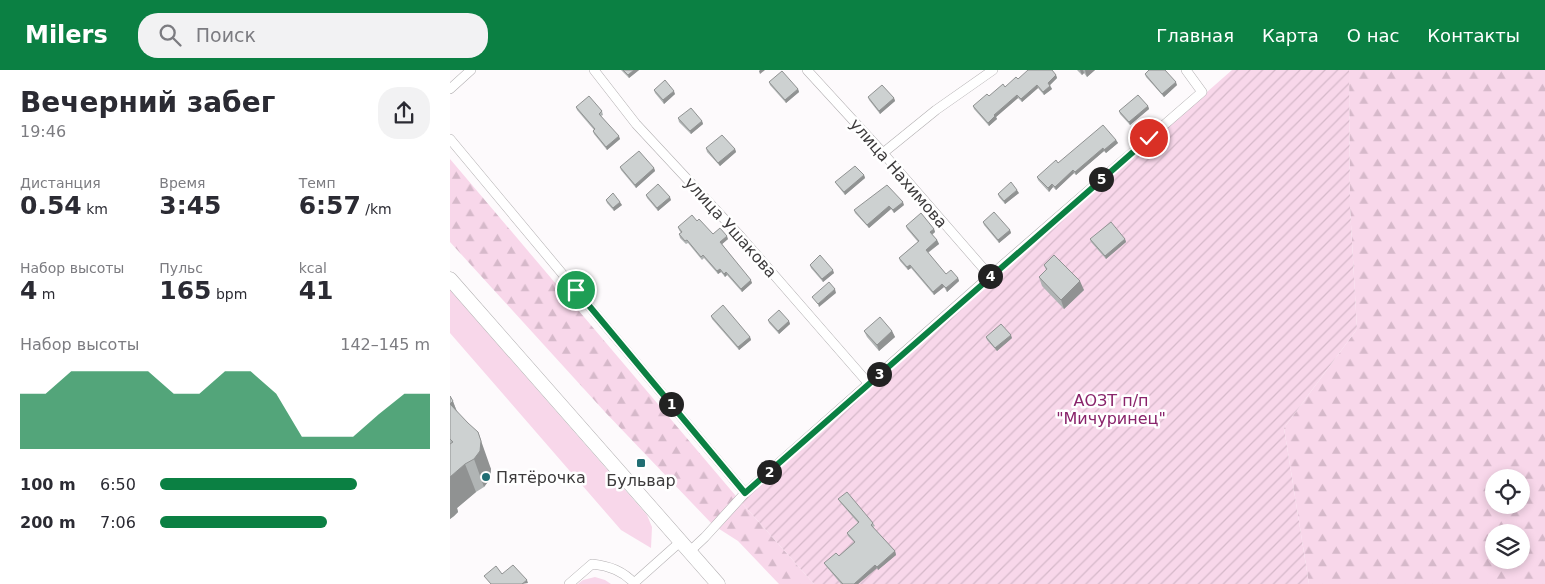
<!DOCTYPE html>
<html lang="ru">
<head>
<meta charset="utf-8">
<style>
  body { margin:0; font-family:"DejaVu Sans",sans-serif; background:#f2f2f3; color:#2b2b33; height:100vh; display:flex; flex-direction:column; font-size:19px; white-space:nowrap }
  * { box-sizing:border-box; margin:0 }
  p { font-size:16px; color:#7c7c81 }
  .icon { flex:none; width:28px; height:28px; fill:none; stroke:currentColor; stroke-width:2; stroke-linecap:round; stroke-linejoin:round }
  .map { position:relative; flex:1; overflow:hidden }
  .side { display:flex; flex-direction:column; background:#fff; width:450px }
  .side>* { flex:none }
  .controls { position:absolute; left:1035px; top:399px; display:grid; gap:10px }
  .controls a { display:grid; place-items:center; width:45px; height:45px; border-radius:50%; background:#fff; box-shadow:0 2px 8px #0003; font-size:25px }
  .pin { position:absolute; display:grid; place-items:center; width:42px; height:42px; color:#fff; margin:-21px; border:2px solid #fff; border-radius:50%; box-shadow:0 1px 5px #0007 }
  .km { position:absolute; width:25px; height:25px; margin:-12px; border-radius:50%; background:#222; color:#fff; font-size:14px; line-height:25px; text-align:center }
  .round { display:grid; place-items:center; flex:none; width:52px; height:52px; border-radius:20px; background:#f2f2f3 }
  .summary { display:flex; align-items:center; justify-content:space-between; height:85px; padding:0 20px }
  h1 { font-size:28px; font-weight:700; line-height:38px }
  .metrics { display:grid; grid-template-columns:repeat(3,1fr); gap:8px; height:85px; padding:5px 20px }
  .metrics div { display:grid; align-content:center }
  .metrics b { font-size:25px; font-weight:700 }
  .metrics small { font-size:14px; font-weight:400 }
  .metrics p { font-size:14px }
  .chart { height:140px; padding:10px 20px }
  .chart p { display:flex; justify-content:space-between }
  .chart svg { width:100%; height:90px; margin-top:5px; fill:#0b8043; opacity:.7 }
  ul { padding:0 20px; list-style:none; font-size:16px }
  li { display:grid; grid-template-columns:80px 60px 1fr; align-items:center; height:38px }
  li i { height:12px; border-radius:6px; background:#0b8043 }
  header { display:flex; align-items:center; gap:30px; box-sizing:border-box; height:70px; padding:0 25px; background:#0b8043; color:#fff }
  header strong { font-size:24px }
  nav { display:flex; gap:28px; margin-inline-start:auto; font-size:18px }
  .search { width:350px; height:45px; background:#f2f2f3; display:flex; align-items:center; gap:12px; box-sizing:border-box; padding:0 18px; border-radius:20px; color:#7c7c81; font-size:19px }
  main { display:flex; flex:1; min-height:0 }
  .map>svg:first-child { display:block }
  .grass { fill:#f8d7ea }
  .forest { fill:url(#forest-firs); fill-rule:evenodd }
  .garden { fill:url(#garden-furrows) }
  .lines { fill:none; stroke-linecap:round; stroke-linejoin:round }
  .street-casing { stroke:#b2afb1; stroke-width:10 }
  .secondary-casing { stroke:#b2afb1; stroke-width:15 }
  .street { stroke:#fff; stroke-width:9 }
  .secondary { stroke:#fff; stroke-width:14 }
  .wall { fill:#b0b4b4 }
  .shaded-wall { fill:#909292 }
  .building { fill:#cdd1d1; stroke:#909292 }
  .route-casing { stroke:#fff; stroke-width:10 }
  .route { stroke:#0b8043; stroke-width:6 }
  .poi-dot { fill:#216d73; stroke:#fff; stroke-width:2 }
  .labels { text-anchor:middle; stroke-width:5; stroke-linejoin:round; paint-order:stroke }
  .street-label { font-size:16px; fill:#3d3b3c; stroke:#fff }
  .park-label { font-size:16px; fill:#89246b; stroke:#fff }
  .poi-label { font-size:16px; fill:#3d3b3c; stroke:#fff; text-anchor:start }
</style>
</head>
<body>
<header>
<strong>Milers</strong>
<div class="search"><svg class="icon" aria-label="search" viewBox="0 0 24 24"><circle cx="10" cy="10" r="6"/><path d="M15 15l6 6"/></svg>Поиск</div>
<nav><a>Главная</a><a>Карта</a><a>О нас</a><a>Контакты</a></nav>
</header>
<main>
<section class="side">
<div class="summary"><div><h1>Вечерний забег</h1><p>19:46</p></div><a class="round"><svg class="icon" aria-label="share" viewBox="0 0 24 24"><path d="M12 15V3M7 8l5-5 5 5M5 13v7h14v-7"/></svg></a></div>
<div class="metrics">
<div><p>Дистанция</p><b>0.54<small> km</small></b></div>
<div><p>Время</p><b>3:45</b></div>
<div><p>Темп</p><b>6:57<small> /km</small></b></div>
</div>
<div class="metrics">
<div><p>Набор высоты</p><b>4<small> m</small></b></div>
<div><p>Пульс</p><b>165<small> bpm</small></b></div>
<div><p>kcal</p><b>41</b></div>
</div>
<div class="chart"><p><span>Набор высоты</span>142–145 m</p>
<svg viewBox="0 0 160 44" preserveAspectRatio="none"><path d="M0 44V17L10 17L20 6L30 6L40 6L50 6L60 17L70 17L80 6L90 6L100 17L110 38L120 38L130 38L140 27L150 17L160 17V44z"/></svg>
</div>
<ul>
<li><b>100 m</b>6:50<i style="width:73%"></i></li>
<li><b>200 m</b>7:06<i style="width:62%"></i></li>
</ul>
</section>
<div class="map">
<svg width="1095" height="514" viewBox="0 0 1095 514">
  <defs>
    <pattern id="forest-firs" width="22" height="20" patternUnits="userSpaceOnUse" patternTransform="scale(1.25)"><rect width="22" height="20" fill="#f8d7ea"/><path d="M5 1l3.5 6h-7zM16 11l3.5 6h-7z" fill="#d6b9ca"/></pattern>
    <pattern id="garden-furrows" width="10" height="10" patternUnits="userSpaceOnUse" patternTransform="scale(1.25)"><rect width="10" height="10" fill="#f8d7ea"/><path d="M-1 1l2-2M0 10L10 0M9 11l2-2" fill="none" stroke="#d6b9ca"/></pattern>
  </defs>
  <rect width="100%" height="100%" fill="#fdfafc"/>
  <path class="grass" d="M0,220L197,445L202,457L201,478L171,460L0,263Z
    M145,507L155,510L161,514H128L133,510Z"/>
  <path class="forest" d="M899,0H1095V514H859L834,358L907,259L900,137ZM1044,408H1071V435H1044ZM1044,462H1071V490H1044Z
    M0,89L291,432L364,514H329L288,471L263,455L155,342L0,172Z"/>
  <path class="garden" d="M782,0H899L900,137L907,259L834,358L859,514H364L291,432Z"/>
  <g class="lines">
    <g class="street-casing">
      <path id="street" d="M144,0L186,54L291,167L419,314
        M357,0L433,83L540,206
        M0,19L21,0
        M0,69L295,423
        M433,83L486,40L543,0
        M239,482L255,467L295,423L540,206L752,22L736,0
        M184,513L230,472
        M119,514L142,494C160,496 173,501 185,514"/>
    </g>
    <g class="secondary-casing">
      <path id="secondary" d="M0,209L268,514"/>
    </g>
    <use href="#street" class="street"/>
    <use href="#secondary" class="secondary"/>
  </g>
  <path class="wall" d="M171,0H189L179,8Z
    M627,0H645L637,7L634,3L632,5Z
    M695,4L727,15L714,27L696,7Z
    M606,5L607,8L600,15L602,19L594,25L588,18L572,32L568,28L546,47L547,49L539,56L524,39L523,36L539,26L568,9Z
    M319,12L348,19L349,22L336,33L320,15Z
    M204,20L225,24L214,34L205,23Z
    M418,27L444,28L445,31L430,44L419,30Z
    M698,36L699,39L680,55L670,44L669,41Z
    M126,37L152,41L153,45L151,46L170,69L157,80L144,64L143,61L144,60L127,40Z
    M228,48L252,51L253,54L241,64L229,52Z
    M666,70L668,73L656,83L654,81L626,105L624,103L606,120L603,117L599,122L588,110L587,107L608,93Z
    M256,78L285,79L286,82L270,96L257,82Z
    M170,97L204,98L205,101L186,118L171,100Z
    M414,105L415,108L395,125L387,115L385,112Z
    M569,123L555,134L549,127L548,124Z
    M196,125L221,130L208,141L197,128Z
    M156,130L172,135L164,141L157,133Z
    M454,135L444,143L441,139L419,158L405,143L404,140Z
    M247,151L263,164L278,169L272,174L302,213L292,222L277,205L275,207L271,202L268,204L254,188L252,190L238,173L236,174L230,168L229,164L231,163L229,160L228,157Z
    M533,152L560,160L561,163L549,173L534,155Z
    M456,156L484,159L485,162L482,165L487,170L489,174L478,183L496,204L508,208L509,211L497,222L494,217L484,225L461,198L458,200L450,191L449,188L468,172L457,159Z
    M640,169H675L676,172L656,189L641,172Z
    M360,195L384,203L373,212L361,198Z
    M594,195L634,220L614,239L592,216L589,207L596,200Z
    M261,246L300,267L301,270L289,280L262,249Z
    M318,250L339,251L340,254L329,264L319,253Z
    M414,261H442L445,267L429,281L417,267Z
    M536,267L562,268L547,281L537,270Z
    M0,326L7,341L41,399L40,409L34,417L26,422L7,438L8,442L4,446L0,449Z
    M388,429L423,453L425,456L423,457L445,481L446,485L428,500L427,498L408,514H391L376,496L374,493L389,486L404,472L398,466L397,463L408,453L390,432Z"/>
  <path class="shaded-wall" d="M184,0H189L179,8L178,5Z
    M310,0H315L310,4L309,1Z
    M630,0H633L634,3L632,5Z
    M635,0H645L637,7Z
    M606,5L607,8L599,16L598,13Z
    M726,12L727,15L714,27L712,24Z
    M587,15L588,18L572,32L571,29Z
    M600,16L602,19L594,25L593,22Z
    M348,19L349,22L336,33L335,30Z
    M224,21L225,24L214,34L213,30Z
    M567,25L568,28L546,47L547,49L539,56L538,53L544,45Z
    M444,28L445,31L430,44L429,41Z
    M698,36L699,39L680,55L679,52Z
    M252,51L253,54L241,64L240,61Z
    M169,66L170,69L157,80L156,77Z
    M666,70L668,73L656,83L654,80Z
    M653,78L654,81L626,105L625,102Z
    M285,79L286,82L270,96L268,93Z
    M204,98L205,101L186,118L185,115Z
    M623,100L624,103L606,120L605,117Z
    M414,105L415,108L395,125L394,122Z
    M602,114L603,117L599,122L598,118Z
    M567,120L569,123L555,134L554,131Z
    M220,127L221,130L208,141L207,138Z
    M170,132L172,135L164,141L163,138Z
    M453,132L454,135L444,143L443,140Z
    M439,136L441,139L419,158L417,155Z
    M484,159L485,162L481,165L480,162Z
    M560,160L561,163L549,173L548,170Z
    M277,166L278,169L271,175L270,172Z
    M675,169L676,172L656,189L655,186Z
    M487,170L489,174L477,183L476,180Z
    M460,195L461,198L458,200L457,197Z
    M270,199L271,202L268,204L267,201Z
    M383,200L384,203L373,212L372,209Z
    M276,202L277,205L275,207L274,204Z
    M508,208L509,211L497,222L496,218Z
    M301,210L302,213L292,222L291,219Z
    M630,211L634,220L614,239L611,230Z
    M492,214L494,217L484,225L483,222Z
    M385,219L386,223L369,237L368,234Z
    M339,251L340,254L329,264L328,261Z
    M442,261L445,267L429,281L427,275Z
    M561,265L562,268L547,281L545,278Z
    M300,267L301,270L289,280L288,277Z
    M3,331L13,359L0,334Z
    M28,362L41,399L40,409L34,417L24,389Z
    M15,394L26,422L7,438L8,442L4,446L0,449V407Z
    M445,481L446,485L428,500L427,497Z
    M425,495L427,498L408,514H404Z
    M77,510L78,513L72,514Z"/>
  <path class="building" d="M173,0H184L178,5Z
    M578,0H602L606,5L598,13L600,16L593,22L587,15L571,29L567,25L544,45L545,46L538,53L523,36L537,24L539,26L553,14L555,17L566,7L568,9Z
    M699,0H715L726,12L712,24L695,4Z
    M332,1L348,19L335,30L319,12Z
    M215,10L224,21L213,30L204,20Z
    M432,15L444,28L429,41L418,27Z
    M688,25L698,36L679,52L669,41Z
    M139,26L152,41L149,44L169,66L156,77L143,61L145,59L126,37Z
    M241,38L252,51L240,61L228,48Z
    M653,55L666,70L654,80L653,78L625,102L623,100L605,117L602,114L598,118L587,107L606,90L608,93Z
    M272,65L285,79L268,93L256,78Z
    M189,81L204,98L185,115L170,97Z
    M405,96L414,105L394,122L385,112Z
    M561,112L567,120L554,131L548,124Z
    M208,114L220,127L207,138L196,125Z
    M437,115L453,132L443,140L439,136L417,155L404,140Z
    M163,123L170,132L163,138L156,130Z
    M544,142L560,160L548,170L533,152Z
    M471,143L484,159L480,162L487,170L476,180L496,204L501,200L508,208L496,218L492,214L483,222L460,195L457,197L449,188L469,171L456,156Z
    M242,145L247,151L249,149L263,164L270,158L277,166L270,172L301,210L291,219L276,202L274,204L270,199L267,201L253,185L251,187L237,170L235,171L229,164L232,162L228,157Z
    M661,152L675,169L655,186L640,169Z
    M370,185L383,200L372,209L360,195Z
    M604,185L630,211L611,230L589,207L597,199L594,195Z
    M379,212L385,219L368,234L362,227Z
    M273,235L300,267L288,277L261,246Z
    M329,240L339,251L328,261L318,250Z
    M430,247L442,261L427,275L414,261Z
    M551,254L561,265L545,278L536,267Z
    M0,326L3,331L0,334L18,353L28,362L31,371L30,381L24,389L15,394L0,407V374L3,372L0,369Z
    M397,422L423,453L421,455L445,481L427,497L425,495L404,514H393L374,493L386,483L389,486L405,472L397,463L409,452L388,429Z
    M63,495L77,510L72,514H41L34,506L46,496L52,504Z"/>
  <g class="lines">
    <g class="route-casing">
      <path id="route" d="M126,220L295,423L699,68"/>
    </g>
    <use href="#route" class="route"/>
  </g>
  <g class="poi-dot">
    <rect x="186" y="388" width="10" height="10" rx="2.5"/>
    <circle cx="36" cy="407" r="5"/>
  </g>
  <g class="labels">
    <g class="street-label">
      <text transform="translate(449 103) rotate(49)" y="6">улица Нахимова</text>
      <text transform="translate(281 157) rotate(48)" y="6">улица Ушакова</text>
    </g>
    <g class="park-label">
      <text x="661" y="336">АОЗТ п/п<tspan x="661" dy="18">"Мичуринец"</tspan></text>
    </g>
    <g class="poi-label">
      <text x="46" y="413">Пятёрочка</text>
      <text x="191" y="416" text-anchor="middle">Бульвар</text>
    </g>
  </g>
</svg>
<div class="controls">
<a><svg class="icon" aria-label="locate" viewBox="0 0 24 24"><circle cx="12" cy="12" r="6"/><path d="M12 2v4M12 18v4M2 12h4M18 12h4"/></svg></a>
<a><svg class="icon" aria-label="layers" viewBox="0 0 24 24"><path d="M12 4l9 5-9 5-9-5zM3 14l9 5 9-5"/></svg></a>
</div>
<div class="pin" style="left:126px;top:220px;background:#1e9e55"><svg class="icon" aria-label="arrive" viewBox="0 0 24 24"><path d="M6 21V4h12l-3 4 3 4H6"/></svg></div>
<div class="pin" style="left:699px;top:68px;background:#d93025"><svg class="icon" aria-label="check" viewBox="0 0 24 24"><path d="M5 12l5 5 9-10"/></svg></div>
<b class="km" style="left:221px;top:334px">1</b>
<b class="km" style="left:319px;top:402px">2</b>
<b class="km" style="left:429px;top:304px">3</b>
<b class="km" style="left:540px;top:206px">4</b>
<b class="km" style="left:651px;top:109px">5</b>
</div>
</main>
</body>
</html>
